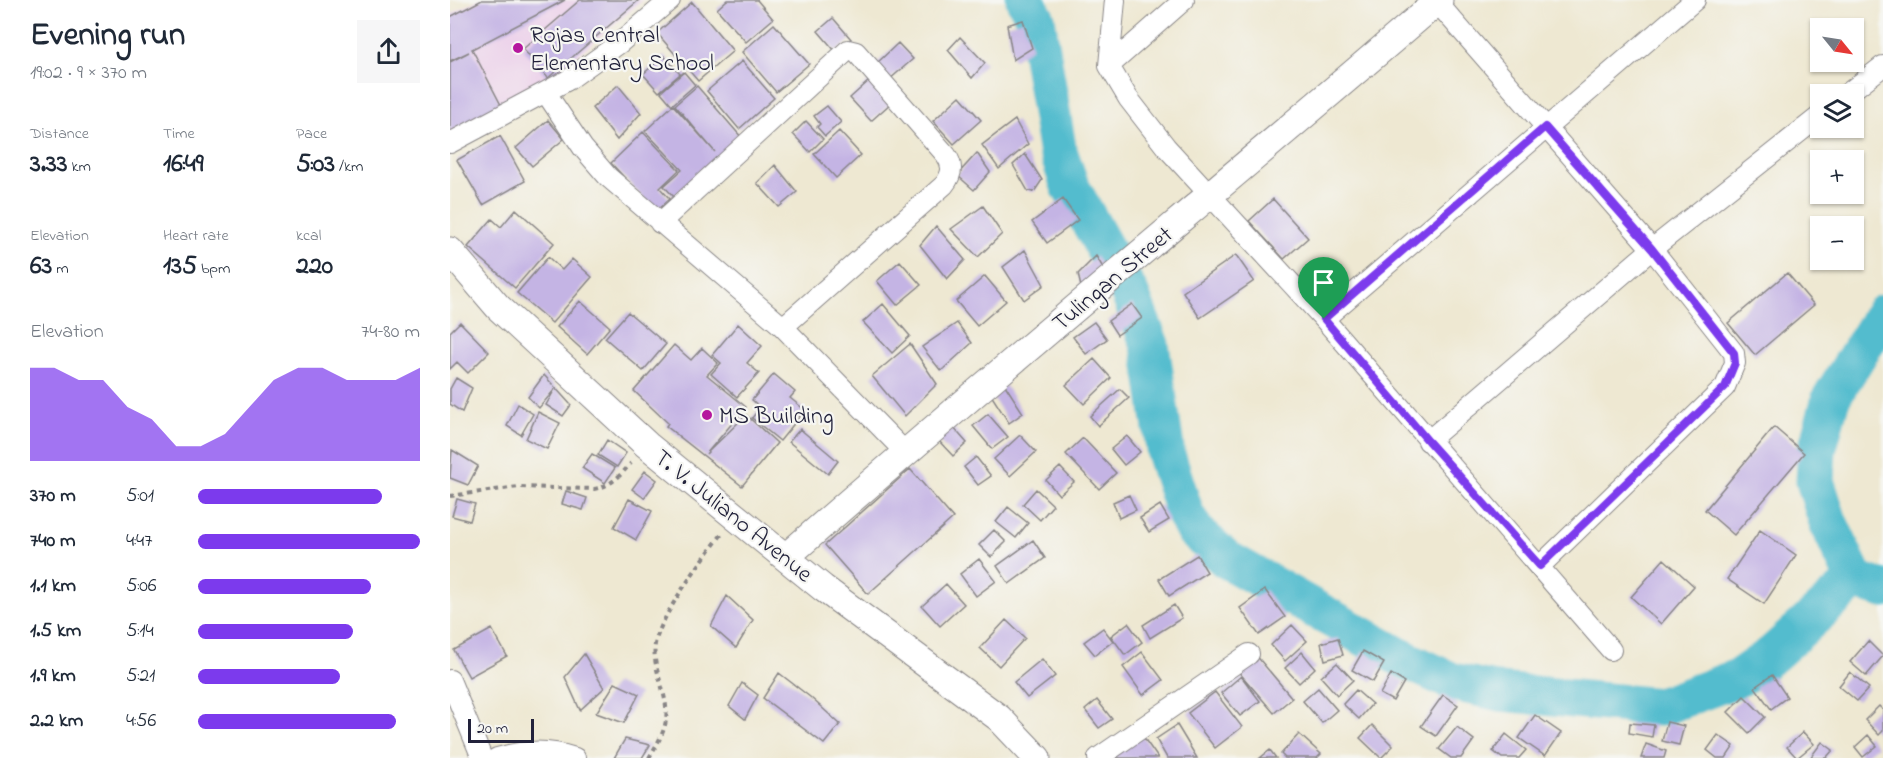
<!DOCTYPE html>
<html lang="en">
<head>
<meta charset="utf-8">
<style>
  body { margin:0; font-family:"Indie Flower",sans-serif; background:#f6f6f7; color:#1f2937; height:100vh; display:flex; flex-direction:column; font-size:22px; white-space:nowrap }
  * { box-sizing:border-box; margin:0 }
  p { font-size:20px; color:#747a83 }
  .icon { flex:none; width:33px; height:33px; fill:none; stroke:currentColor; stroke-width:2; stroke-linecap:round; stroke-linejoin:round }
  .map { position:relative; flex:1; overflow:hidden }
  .sheet { display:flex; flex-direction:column; background:#fff; width:450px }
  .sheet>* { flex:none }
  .needle { width:39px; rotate:120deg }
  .buttons { position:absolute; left:1360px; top:18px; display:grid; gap:12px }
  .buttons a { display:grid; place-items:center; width:54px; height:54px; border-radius:0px; background:#fff; box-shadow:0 2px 4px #0004; font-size:30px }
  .scale { position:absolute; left:18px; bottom:15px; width:66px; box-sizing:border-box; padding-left:6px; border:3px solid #22223b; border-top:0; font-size:16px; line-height:21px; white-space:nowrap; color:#22223b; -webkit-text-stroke:4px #f6f6f2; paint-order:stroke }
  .pin { position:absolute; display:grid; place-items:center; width:51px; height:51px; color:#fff; margin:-62px -26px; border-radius:50% 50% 50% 0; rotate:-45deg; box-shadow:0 0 6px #0007 }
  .pin .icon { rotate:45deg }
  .round { display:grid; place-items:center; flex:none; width:63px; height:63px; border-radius:0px; background:#f6f6f7 }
  .headline { display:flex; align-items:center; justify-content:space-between; height:102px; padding:0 30px }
  h1 { font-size:33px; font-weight:700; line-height:45px }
  .metrics { display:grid; grid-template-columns:repeat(3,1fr); gap:9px; height:102px; padding:6px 30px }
  .metrics div { display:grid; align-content:center }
  .metrics b { font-size:26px; font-weight:700 }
  .metrics small { font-size:16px; font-weight:400 }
  .metrics p { font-size:16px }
  .chart { height:168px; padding:12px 30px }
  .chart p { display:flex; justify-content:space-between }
  .chart svg { width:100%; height:108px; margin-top:6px; fill:#7c3aed; opacity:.7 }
  ul { padding:0 30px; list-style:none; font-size:20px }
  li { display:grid; grid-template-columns:96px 72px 1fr; align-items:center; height:45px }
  li i { height:15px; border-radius:8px; background:#7c3aed }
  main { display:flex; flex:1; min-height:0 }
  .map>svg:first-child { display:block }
  .built { fill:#ecd1ea }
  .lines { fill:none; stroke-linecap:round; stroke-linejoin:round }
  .river { stroke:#52bcce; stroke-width:39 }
  .building { fill:#c4b4e4 }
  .street-casing { stroke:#888586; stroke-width:22 }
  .secondary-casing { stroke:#888586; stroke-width:29 }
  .path { stroke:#888586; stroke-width:4; stroke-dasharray:4.5 4.5; stroke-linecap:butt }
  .street { stroke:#fff; stroke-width:20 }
  .secondary { stroke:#fff; stroke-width:27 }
  .route-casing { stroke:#fff; stroke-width:12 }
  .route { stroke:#7c3aed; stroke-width:8 }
  .poi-dot { fill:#b5179e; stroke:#f6f6f2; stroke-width:2 }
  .labels { text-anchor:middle; stroke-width:4.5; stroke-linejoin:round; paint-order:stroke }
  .poi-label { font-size:24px; fill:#22223b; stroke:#f6f6f2; text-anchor:start }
  .street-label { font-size:24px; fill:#22223b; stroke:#f6f6f2 }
</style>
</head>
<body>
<main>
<section class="sheet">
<div class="headline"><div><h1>Evening run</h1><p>19:02 · 9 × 370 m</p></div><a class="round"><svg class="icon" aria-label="share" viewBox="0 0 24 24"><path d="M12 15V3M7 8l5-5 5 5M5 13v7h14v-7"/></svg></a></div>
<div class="metrics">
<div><p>Distance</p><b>3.33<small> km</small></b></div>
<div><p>Time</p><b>16:49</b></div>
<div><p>Pace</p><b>5:03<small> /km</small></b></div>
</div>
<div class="metrics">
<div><p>Elevation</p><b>63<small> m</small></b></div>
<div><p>Heart rate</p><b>135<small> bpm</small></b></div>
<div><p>kcal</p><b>220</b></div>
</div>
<div class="chart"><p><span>Elevation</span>74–80 m</p>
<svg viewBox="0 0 160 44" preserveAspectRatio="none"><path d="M0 44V6L10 6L20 11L30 11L40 22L50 27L60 38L70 38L80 33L90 22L100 11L110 6L120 6L130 11L140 11L150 11L160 6V44z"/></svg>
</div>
<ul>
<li><b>370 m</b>5:01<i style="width:83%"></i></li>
<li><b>740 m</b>4:47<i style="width:100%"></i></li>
<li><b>1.1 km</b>5:06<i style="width:78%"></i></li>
<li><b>1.5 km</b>5:14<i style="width:70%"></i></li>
<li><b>1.9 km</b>5:21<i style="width:64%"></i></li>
<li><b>2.2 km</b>4:56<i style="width:89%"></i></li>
</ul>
</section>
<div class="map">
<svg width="1433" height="758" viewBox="0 0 1433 758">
  <rect width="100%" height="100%" fill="#f6f6f2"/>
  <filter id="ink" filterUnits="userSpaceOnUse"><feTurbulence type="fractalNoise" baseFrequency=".0167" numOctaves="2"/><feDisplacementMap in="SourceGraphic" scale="12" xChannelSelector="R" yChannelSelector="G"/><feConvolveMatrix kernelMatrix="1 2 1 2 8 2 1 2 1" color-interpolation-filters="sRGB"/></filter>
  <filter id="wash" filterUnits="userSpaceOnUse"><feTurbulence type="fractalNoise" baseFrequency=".008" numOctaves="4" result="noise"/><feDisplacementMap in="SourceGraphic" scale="24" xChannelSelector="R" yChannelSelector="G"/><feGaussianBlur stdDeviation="1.35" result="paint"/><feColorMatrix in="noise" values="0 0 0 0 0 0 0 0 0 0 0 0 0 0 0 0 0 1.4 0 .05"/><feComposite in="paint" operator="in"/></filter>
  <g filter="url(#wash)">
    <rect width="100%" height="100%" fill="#eee8d2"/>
    <path class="built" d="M28,0H193L98,81L0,135V15Z"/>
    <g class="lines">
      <path class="river" d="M575,0L586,19L607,148L620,186L680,294L700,345L716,455L735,514L745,531L776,559L946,655L1003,682L1050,692L1210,707L1290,677L1323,654L1405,580
        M1433,314L1381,398L1367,450L1365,481L1378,522L1405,580L1433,589"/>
    </g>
    <g id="blocks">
      <path class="building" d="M32,0H115L22,49L51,105L0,132V62L19,52L0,61V17Z
        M130,0H189L98,78L73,49Z
        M277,0H307L323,19L296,42L267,9Z
        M242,2L283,51L248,81L207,33Z
        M383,18L401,39L386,52L368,31Z
        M573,20L582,48L563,60L557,25Z
        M324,24L359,64L326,92L292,52Z
        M510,37L535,63L522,78L498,50Z
        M448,43L463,59L439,80L425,65Z
        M214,56L230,74L209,92L193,74Z
        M292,61L324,98L289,129L257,91Z
        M234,72L245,85L222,105L211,92Z
        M420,80L441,103L421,121L400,98Z
        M168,85L191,113L167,140L142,108Z
        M247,86L292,138L270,158L268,156L224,197L214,186L232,170L195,131L223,105L265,152L225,105Z
        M510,96L531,120L504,144L483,121Z
        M377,106L391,122L375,136L367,127L370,124L364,116Z
        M98,120L114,139L82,166L66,148Z
        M565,120L578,144L549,169L532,145Z
        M356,121L373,139L360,152L343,134Z
        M389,131L411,155L386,178L364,154Z
        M193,132L229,170L210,188L220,199L206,212L161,163Z
        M50,136L75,181L33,205L7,160Z
        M527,153L540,172L524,190L507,175Z
        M575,154L592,180L584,192L578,191L563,165Z
        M325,165L347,192L329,207L307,183Z
        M613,199L628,220L597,243L582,222Z
        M823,199L858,238L834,259L799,221Z
        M533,206L552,234L528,257L501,229Z
        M66,209L104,243L65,288L18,247L42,219L51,227Z
        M486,226L515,260L497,279L470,245Z
        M575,250L594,285L574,300L553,267Z
        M786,255L804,281L750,318L733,292Z
        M646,256L655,271L631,287L628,274Z
        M98,257L112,270L122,259L142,277L102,323L67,293Z
        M450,261L471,285L447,305L427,281Z
        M1337,273L1364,305L1305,355L1278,323Z
        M535,276L556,301L527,326L506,301Z
        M130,301L160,327L137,354L107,327Z
        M433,304L460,336L442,353L413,322Z
        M682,304L692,318L667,335L658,321Z
        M178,312L216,344L193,371L155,338Z
        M10,322L39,352L18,373L7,362L0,369V332Z
        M644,322L657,339L636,354L623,337Z
        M507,323L522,343L491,371L472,347Z
        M288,324L312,346L297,363L309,373L287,397L261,374L271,363L262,355Z
        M460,344L487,384L455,416L422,376Z
        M224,345L241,360L252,348L268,363L257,375L296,407L256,454L296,415L327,443L292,486L216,426L218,423L184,391Z
        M644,359L661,378L634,404L616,385Z
        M324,374L345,392L340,398L355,410L330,441L302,418L310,407L302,400Z
        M94,375L121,405L113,416L96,405L105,389L89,408L78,397Z
        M6,378L22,388L12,412L0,404V389Z
        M555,385L573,413L559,423L541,395Z
        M670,389L679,398L648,426L640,416Z
        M68,404L83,414L71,435L57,426Z
        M88,412L110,423L97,449L76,439Z
        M538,414L558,437L542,449L523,426Z
        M502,426L517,443L503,456L488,440Z
        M1324,427L1354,453L1284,535L1255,510Z
        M350,429L388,461L378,474L339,442Z
        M570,435L586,452L560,476L544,459Z
        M677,436L690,452L674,465L661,449Z
        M633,438L666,473L649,489L616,454Z
        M157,440L176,453L167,467L148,455Z
        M2,450L28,466L18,485L0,478Z
        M142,454L165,468L155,483L132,468Z
        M526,457L541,476L528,485L514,467Z
        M610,467L624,482L609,495L596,480Z
        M460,469L503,518L418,594L375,545Z
        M195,471L207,480L194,498L182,489Z
        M586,489L603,505L590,520L573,504Z
        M116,491L137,498L133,510L112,504Z
        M679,495L686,510L669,518L663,502Z
        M7,499L25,504L20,521L2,516Z
        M179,499L202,511L186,540L164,527Z
        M710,505L719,520L699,532L690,518Z
        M558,507L578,523L566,538L546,522Z
        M544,530L556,542L541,557L529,545Z
        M1310,530L1346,555L1314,604L1277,579Z
        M583,540L595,558L559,584L547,566Z
        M747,555L757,572L719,596L709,579Z
        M529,559L546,581L526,596L510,574Z
        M1214,559L1244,586L1211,624L1181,597Z
        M496,584L514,604L490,626L472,606Z
        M815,590L835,617L809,635L790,608Z
        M277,596L303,620L286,648L261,626Z
        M724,605L732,618L700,638L693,625Z
        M556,620L575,638L549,666L530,648Z
        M678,623L692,642L675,655L661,636Z
        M842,625L857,641L835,661L821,645Z
        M653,628L663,641L645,655L634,642Z
        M42,629L57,656L19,677L4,650Z
        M888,638L893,655L875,660L871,643Z
        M1418,641L1433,656L1416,676L1400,662Z
        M913,651L934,663L923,682L902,670Z
        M692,652L713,680L693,695L673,667Z
        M852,652L865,668L849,683L835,668Z
        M134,654L154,688L130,710L115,677Z
        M805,654L842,698L824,713L787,670Z
        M592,659L605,676L577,698L564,682Z
        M887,663L903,680L887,695L871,677Z
        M1400,672L1419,688L1407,701L1389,686Z
        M329,673L360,697L390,724L374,744L313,698Z
        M941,674L954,682L943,701L930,694Z
        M1322,675L1337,697L1321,709L1305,687Z
        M791,676L810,701L790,716L771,693Z
        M165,683L189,694L174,723L146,713Z
        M292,683L308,695L295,719L279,706Z
        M868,688L887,710L872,723L853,701Z
        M906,690L922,704L909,719L893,704Z
        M765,692L792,727L765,748L738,713Z
        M993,695L1008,705L986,736L971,726Z
        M1294,696L1315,717L1299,733L1278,712Z
        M647,700L662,719L649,728L635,710Z
        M1429,706L1433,710V731L1429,735L1415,720Z
        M1085,715L1111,733L1095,756L1069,738Z
        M1217,722L1234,726L1229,745L1212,741Z
        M1180,723L1204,725L1202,737L1179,733Z
        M727,725L747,758H717L706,739Z
        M922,725L943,746L931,758L910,738Z
        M1007,727L1024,740L1011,758H1001L989,749Z
        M689,731L708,758H652Z
        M1353,732L1364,744L1347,758L1337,747Z
        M849,734L871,754L867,758H835L831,754Z
        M1056,734L1076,750L1069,758H1052L1043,751Z
        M1268,735L1284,746L1276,758H1267L1257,750Z
        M1418,735L1427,746L1413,757L1405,747Z
        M175,739L200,745L192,758H164Z
        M1372,742L1383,750L1376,758H1360Z
        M1196,744L1216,751L1214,758H1191Z
        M820,750L826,758H810Z"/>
    </g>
  </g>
  <g filter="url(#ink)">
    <use href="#blocks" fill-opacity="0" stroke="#888586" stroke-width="1.5"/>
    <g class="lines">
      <g class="street-casing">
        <path id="street" d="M665,0L659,66L678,98L716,147L874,319L1161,650
          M985,0L1202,249L1284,353L1285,363L1275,387L1090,566
          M659,66L734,0
          M96,93L133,148L158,177L333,327L455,452
          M1397,94L1433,66
          M0,143L118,80L171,42L220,0
          M210,223L398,50L406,52L496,155C504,166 502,175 494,185L333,327
          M874,319L1245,0
          M978,441L1202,249L1371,115
          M0,680L32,758
          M47,758C74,750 98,749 125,758
          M648,758L799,654"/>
      </g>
      <g class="secondary-casing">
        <path id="secondary" d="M0,251L48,307L197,445L373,588L549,718L587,758
          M336,557C550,368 772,187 989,0"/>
      </g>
      <path class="path" d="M0,496L68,487L144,489C161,486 170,476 181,463
        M199,758C205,747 212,737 215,725C222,698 201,671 205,644C211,614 253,559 272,534"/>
      <use href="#street" class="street"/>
      <use href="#secondary" class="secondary"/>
    </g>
  </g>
  <g class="lines" filter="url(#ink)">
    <g class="route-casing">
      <path id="route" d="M1095,127L1202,249L1284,353L1285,363L1275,387L1090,566L978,441L874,319Z"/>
    </g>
    <use href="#route" class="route"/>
  </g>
  <g class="poi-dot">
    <circle cx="68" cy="48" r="6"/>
    <circle cx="257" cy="415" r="6"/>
  </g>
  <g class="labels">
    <g class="poi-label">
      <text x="80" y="42">Rojas Central<tspan x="80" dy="28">Elementary School</tspan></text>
      <text x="269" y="423">MS Building</text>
    </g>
    <g class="street-label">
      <text transform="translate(662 278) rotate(-40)" y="8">Tulingan Street</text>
      <text transform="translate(284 515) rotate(39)" y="8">T. V. Juliano Avenue</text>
    </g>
  </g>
</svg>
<div class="buttons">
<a><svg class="needle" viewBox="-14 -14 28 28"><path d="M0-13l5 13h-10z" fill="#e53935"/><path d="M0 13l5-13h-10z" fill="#747a83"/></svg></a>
<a><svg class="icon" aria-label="layers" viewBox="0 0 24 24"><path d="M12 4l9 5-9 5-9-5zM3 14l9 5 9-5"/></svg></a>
<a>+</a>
<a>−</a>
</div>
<div class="scale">20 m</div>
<div class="pin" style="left:874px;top:319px;background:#1e9e55"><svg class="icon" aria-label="arrive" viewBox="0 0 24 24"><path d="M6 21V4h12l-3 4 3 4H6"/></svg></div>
</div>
</main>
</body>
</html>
